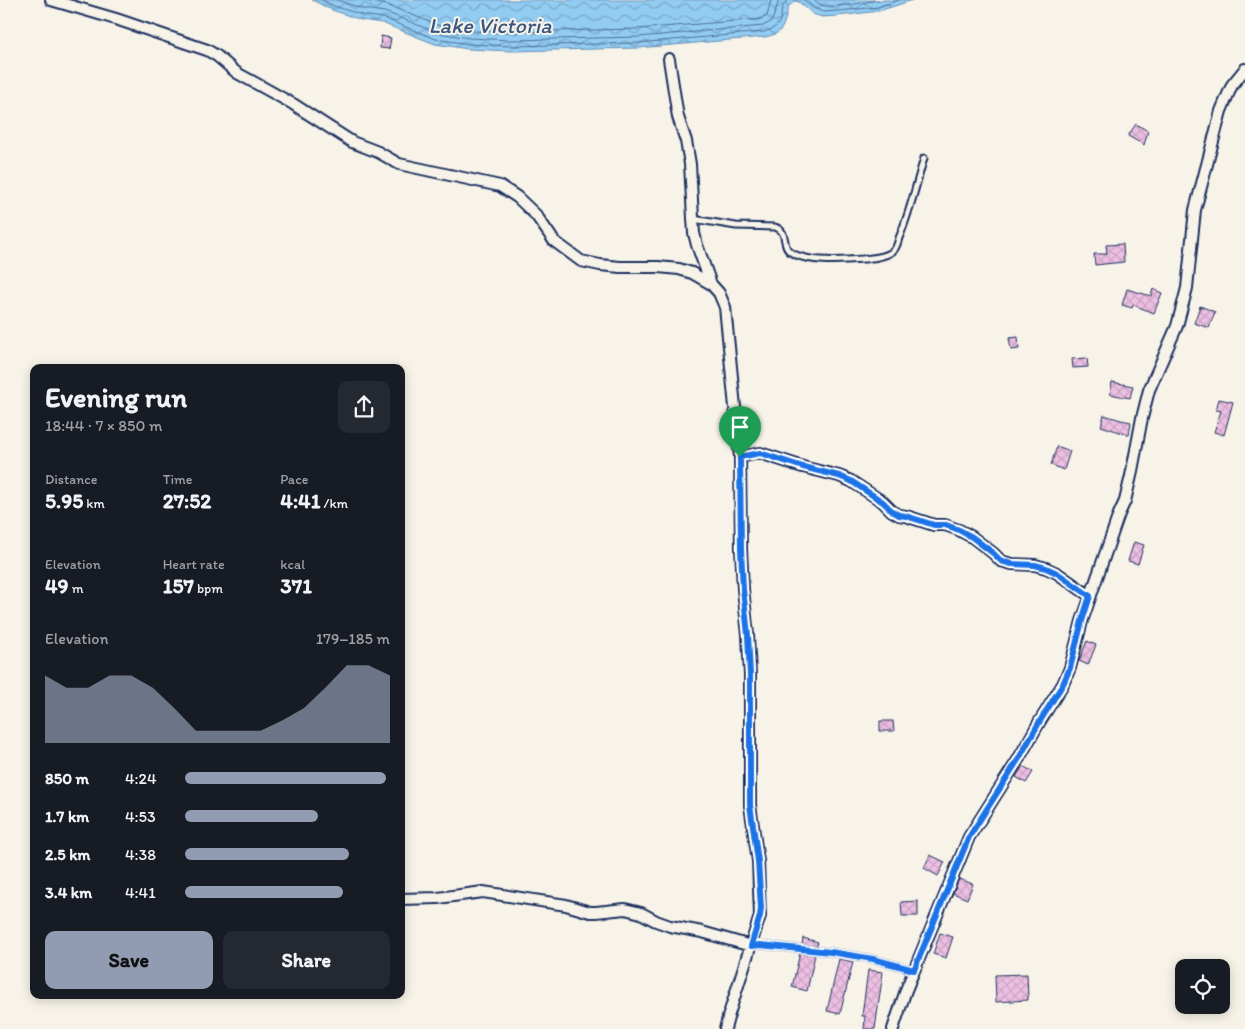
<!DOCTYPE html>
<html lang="en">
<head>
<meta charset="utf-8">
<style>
  body { margin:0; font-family:Itim,sans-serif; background:#242831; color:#f1f3f6; height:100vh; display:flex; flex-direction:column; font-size:19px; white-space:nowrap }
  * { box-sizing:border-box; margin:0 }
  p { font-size:16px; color:#9ea1a6 }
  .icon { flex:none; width:28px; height:28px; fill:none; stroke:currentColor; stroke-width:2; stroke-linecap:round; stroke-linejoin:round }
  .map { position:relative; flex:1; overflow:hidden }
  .panel { position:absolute; left:30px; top:364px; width:375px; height:635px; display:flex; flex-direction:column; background:#171b24; border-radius:10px; box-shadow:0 2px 12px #0003 }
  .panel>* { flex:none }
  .fabs { position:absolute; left:1175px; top:959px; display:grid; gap:10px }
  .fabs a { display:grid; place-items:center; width:55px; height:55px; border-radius:10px; background:#171b24; box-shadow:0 2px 12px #0003; font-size:25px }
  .pin { position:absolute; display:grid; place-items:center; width:42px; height:42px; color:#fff; margin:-51px -21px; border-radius:50% 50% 50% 0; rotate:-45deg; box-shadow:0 0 5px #0007 }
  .pin .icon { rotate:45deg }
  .round { display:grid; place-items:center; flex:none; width:52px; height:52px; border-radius:10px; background:#242831 }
  .summary { display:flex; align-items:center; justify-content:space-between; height:85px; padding:0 15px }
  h1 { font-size:28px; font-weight:800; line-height:38px }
  .metrics { display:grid; grid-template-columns:repeat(3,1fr); gap:8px; height:85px; padding:5px 15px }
  .metrics div { display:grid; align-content:center }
  .metrics b { font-size:21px; font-weight:800 }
  .metrics small { font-size:14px; font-weight:400 }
  .metrics p { font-size:14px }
  .chart { height:140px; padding:10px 15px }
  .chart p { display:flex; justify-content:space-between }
  .chart svg { width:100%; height:90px; margin-top:5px; fill:#919bb2; opacity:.7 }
  .button { display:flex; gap:10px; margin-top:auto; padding:10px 15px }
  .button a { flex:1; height:58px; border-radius:10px; background:#919bb2; color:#111; font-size:20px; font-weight:800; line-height:58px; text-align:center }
  .button a+a { background:#242831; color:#f1f3f6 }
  ul { padding:0 15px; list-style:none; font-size:16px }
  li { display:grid; grid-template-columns:80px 60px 1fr; align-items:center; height:38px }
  li i { height:12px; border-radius:6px; background:#919bb2 }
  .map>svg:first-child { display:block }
  .water { fill:url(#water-waves); stroke:#638db7 }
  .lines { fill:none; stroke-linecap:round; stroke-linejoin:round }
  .shore { stroke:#4b6e99; stroke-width:1 }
  .building { fill:url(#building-cross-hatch); stroke:#1b2f5e }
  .service-casing { stroke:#1b2f5e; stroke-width:9 }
  .minor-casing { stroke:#1b2f5e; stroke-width:14 }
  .service { stroke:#f7f3e8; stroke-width:5 }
  .minor { stroke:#f7f3e8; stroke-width:10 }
  .route-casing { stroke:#fff; stroke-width:10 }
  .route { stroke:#1a73e8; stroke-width:6 }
  .labels { text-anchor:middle; stroke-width:4; stroke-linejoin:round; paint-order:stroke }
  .water-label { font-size:22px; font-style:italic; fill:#395683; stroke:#f7f3e8 }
</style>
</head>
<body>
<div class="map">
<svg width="1245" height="1029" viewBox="0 0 1245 1029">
  <defs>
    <pattern id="water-waves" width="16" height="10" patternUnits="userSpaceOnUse" patternTransform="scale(1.25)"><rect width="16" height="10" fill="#93ccf2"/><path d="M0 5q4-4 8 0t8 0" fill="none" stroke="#77a6c7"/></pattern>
    <pattern id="building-cross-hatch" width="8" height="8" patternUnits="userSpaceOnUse" patternTransform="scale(1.25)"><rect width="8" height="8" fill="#edbfe2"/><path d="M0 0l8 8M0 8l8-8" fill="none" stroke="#cba4c4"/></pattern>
  </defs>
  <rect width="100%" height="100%" fill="#f7f3e8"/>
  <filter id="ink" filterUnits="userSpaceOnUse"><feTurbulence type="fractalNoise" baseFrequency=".02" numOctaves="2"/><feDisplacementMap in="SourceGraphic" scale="10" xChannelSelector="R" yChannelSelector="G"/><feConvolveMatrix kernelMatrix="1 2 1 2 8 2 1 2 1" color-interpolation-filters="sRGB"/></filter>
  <g filter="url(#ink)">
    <path class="water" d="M312,0H913L879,11L838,16L822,17L813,14L799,2L795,1L788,7C786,15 785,28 777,33C774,35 769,36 765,37L638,48L511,51L468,49L435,44L382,23L361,20L332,10Z"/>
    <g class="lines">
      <path class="shore" d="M322,0L334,6L362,15L383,18L436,39L469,44L511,46L638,43L764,32C790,24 774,13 788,0
        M337,0L363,9L385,12L438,33L469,38L511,40L638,37L763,26L772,21L779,0
        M361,0L387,5L440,26L470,31L511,32L637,29L761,19L767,16L771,0
        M804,0L816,9L823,12L838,11L878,7L899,0
        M814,0C818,3 820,5 825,6C839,7 863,3 878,0"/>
    </g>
    <path class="building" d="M381,36L391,38L389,49L380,48Z
      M1136,124L1148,131L1144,145L1128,136Z
      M1123,244L1124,262L1095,265L1094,254H1107L1106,245Z
      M1127,289L1151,296L1153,289L1162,293L1154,313L1133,305L1132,308L1122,305Z
      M1200,306L1215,312L1209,328L1194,323Z
      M1018,337L1019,349L1011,350L1009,338Z
      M1087,358L1088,367L1073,368L1072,359Z
      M1112,382L1133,386L1130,398L1110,394Z
      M1219,399L1233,402L1224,435L1214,432L1221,411L1216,410Z
      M1104,415L1121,420L1131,422L1129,435L1101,426Z
      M1057,446L1070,451L1064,470L1051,465Z
      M1134,542L1144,545L1138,564L1128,561Z
      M1087,641L1096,645L1088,665L1079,661Z
      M880,721H893L894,731H880Z
      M1023,766L1033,772L1026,783L1016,777Z
      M930,855L945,862L938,876L924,868Z
      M959,879L973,884L967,899L953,893Z
      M918,901V916H902L901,902Z
      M940,933L953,937L946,958L933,954Z
      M803,938L818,942L817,946L802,945Z
      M800,953L815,955L807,991L792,987Z
      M839,959L853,962L840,1014L827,1011Z
      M868,970L883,972L875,1029H864L865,1016H862Z
      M1027,974L1028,1000L996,1002L995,975Z"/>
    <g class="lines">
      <g class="service-casing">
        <path id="service" d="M693,219L736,226L775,227C790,232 780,247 792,253C807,261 832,261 848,260C860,259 884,259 893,251C896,249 898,242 899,238C910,212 916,185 924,158
          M751,946L760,945L831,952L873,959L914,970"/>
      </g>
      <g class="minor-casing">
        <path id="minor" d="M51,0L116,19L207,50L217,56L237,73L293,104L352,142L378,152L399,164L500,186L517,197L536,215L554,241L581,261L600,265L620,267H658L679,269L692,273L711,284L719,293L725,307L740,457L741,549L743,589L748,635L750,675V805L758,861L760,916L729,1014L725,1029
          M669,59L678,117L686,141L690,164L693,218L694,233L697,245L711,284
          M740,457L760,453L803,467L839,476L851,481L883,502L892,511L899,515L906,516L934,525H945L959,530L972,537L993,553L1001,561L1012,564L1035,565L1046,568L1057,573L1090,596
          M401,899L438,898L483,892L566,905L590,912H596L625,909L641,913L656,921L670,926L702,932L751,946
          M893,1029L906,990L969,837L1018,760L1040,721L1063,684L1070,668L1082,621L1119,514L1125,501L1131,476L1142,418L1149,390L1177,326L1187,288L1195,210L1221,111L1232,85L1245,69"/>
      </g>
      <use href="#service" class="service"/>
      <use href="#minor" class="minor"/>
    </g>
  </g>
  <g class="lines" filter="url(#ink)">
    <g class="route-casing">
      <path id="route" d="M760,453L803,467L839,476L851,481L883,502L892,511L899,515L906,516L934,525H946L959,530L972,537L993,553L1001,561L1012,564L1035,565L1046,568L1057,573L1090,596L1082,621L1070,668L1063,684L1040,721L1018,760L969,837L914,970L873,959L831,952L760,945L751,946L760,916L761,908L758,861L750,805V675L748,635L743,589L741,549L740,457Z"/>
    </g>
    <use href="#route" class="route"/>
  </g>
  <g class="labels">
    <g class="water-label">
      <text x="490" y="33">Lake Victoria</text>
    </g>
  </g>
</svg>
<div class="fabs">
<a><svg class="icon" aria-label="locate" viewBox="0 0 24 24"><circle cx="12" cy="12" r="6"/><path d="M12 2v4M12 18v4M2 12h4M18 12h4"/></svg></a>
</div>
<div class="pin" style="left:740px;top:457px;background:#1e9e55"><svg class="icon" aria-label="arrive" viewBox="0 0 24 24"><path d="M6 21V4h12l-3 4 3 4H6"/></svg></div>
<section class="panel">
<div class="summary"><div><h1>Evening run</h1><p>18:44 · 7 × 850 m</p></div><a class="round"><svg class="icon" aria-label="share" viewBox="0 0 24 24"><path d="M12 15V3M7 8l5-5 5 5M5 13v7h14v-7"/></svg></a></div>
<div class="metrics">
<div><p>Distance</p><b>5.95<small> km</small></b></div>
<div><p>Time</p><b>27:52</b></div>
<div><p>Pace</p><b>4:41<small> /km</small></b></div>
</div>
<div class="metrics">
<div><p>Elevation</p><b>49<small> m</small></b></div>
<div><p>Heart rate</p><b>157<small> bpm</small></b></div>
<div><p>kcal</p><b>371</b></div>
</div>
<div class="chart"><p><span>Elevation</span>179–185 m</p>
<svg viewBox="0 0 160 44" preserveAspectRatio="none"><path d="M0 44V11L10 17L20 17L30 11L40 11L50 17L60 27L70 38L80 38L90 38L100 38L110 33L120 27L130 17L140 6L150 6L160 11V44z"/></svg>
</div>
<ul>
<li><b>850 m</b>4:24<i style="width:98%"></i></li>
<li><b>1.7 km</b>4:53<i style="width:65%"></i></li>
<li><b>2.5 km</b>4:38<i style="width:80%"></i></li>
<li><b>3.4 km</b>4:41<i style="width:77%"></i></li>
</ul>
<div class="button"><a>Save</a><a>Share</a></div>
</section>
</div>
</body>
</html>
